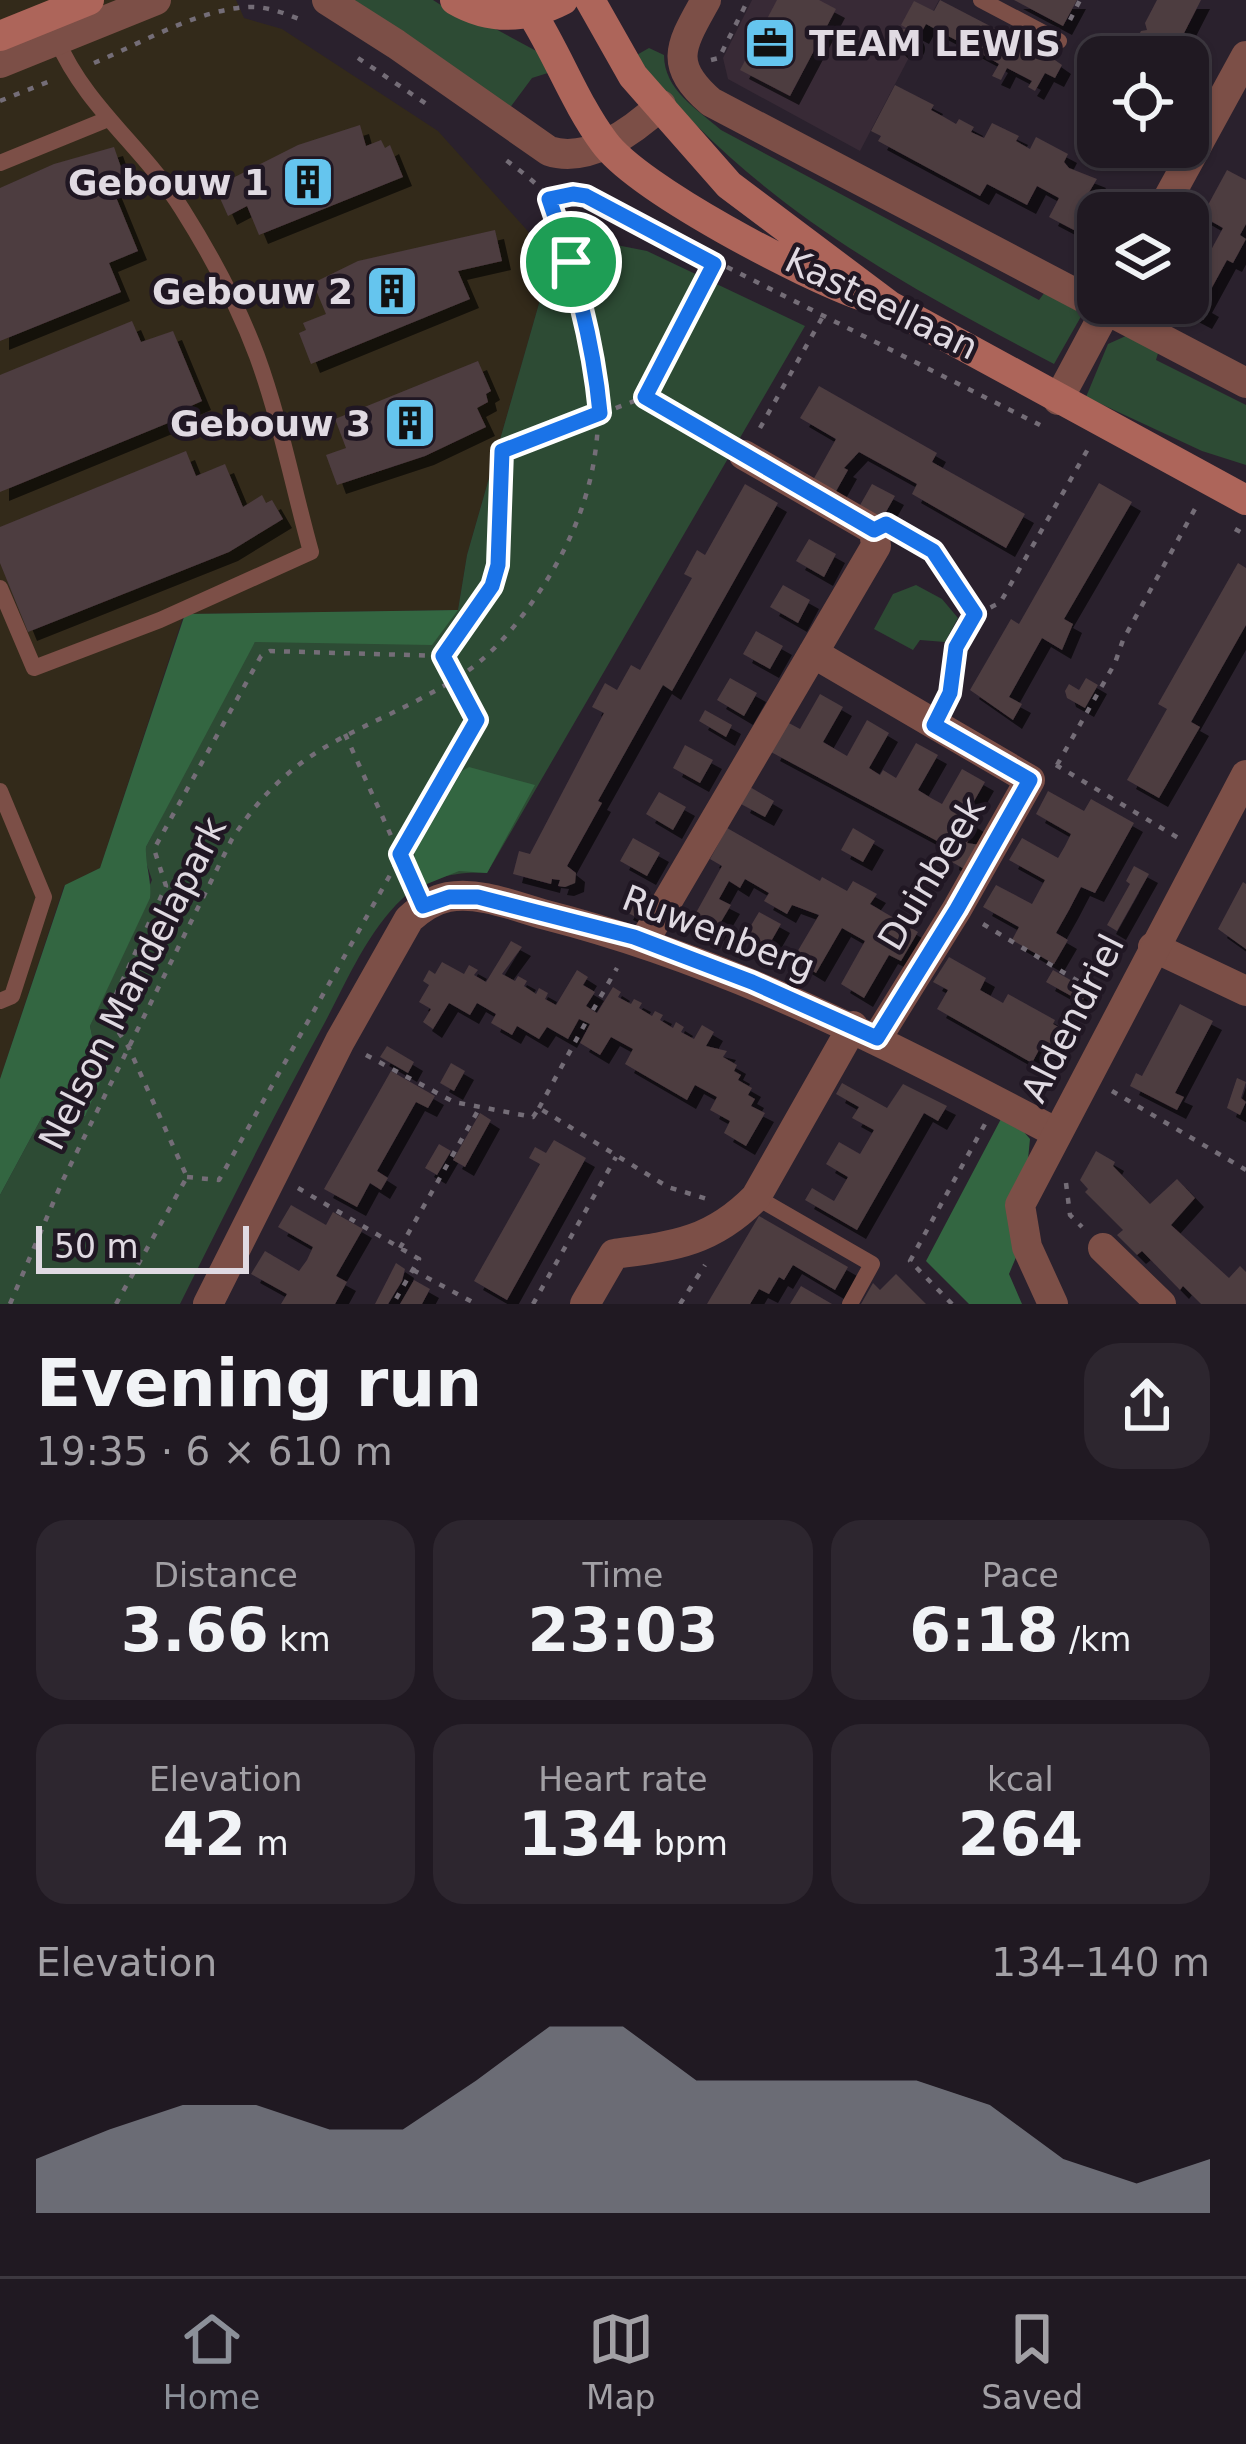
<!DOCTYPE html>
<html lang="en">
<head>
<meta charset="utf-8">
<style>
  body { margin:0; font-family:"DejaVu Sans",sans-serif; background:#2d262f; color:#f1f3f6; height:100vh; display:flex; flex-direction:column; font-size:45px; white-space:nowrap }
  * { box-sizing:border-box; margin:0 }
  p { font-size:39px; color:#a2a0a5 }
  .icon { flex:none; width:66px; height:66px; fill:none; stroke:currentColor; stroke-width:2; stroke-linecap:round; stroke-linejoin:round }
  .map { position:relative; height:1304px; overflow:hidden }
  .drawer { display:flex; flex-direction:column; background:#201922; flex:1 }
  .drawer>* { flex:none }
  .tools { position:absolute; left:1077px; top:36px; display:grid; gap:24px }
  .tools a { display:grid; place-items:center; width:132px; height:132px; border-radius:24px; background:#201922; box-shadow:0 3px 9px #0004,0 0 0 3px #3d3840; font-size:60px }
  .scale { position:absolute; left:36px; bottom:30px; width:213px; box-sizing:border-box; padding-left:12px; border:6px solid #e0dae2; border-top:0; font-size:33px; line-height:42px; white-space:nowrap; color:#e0dae2; -webkit-text-stroke:9px #201723; paint-order:stroke }
  .pin { position:absolute; display:grid; place-items:center; width:102px; height:102px; color:#fff; margin:-51px; border:6px solid #fff; border-radius:50%; box-shadow:0 3px 12px #0007 }
  .round { display:grid; place-items:center; flex:none; width:126px; height:126px; border-radius:36px; background:#2d262f }
  .overview { display:flex; align-items:center; justify-content:space-between; height:204px; padding:0 36px }
  h1 { font-size:66px; font-weight:700; line-height:90px }
  .metrics { display:grid; grid-template-columns:repeat(3,1fr); gap:18px; height:204px; padding:12px 36px }
  .metrics div { display:grid; align-content:center; border-radius:30px; background:#2d262f; text-align:center }
  .metrics b { font-size:60px; font-weight:700 }
  .metrics small { font-size:33px; font-weight:400 }
  .metrics p { font-size:33px }
  .chart { height:336px; padding:24px 36px }
  .chart p { display:flex; justify-content:space-between }
  .chart svg { width:100%; height:216px; margin-top:12px; fill:#8c9099; opacity:.7 }
  .tabs { display:flex; justify-content:space-around; align-items:center; height:168px; border-top:3px solid #3d3840; background:#201922; font-size:33px; color:#a2a0a5 }
  .tabs a { display:grid; justify-items:center; gap:6px }
  .tabs .selected { color:#8c9099 }
  .map>svg:first-child { display:block }
  .commercial { fill:#382a36 }
  .industrial { fill:#332a1a }
  .green { fill:#2d4b34 }
  .forest { fill:#336641 }
  .building { fill:#4d3c41; filter:url(#shadow) }
  .lines { fill:none; stroke-linecap:round; stroke-linejoin:round }
  .path { stroke:#746d77; stroke-width:4.5; stroke-dasharray:6 9; stroke-linecap:butt }
  .service { stroke:#7c4f47; stroke-width:16 }
  .minor { stroke:#7c4f47; stroke-width:30 }
  .tertiary { stroke:#7c4f47; stroke-width:30 }
  .secondary { stroke:#ad655a; stroke-width:30 }
  .route-casing { stroke:#fff; stroke-width:24 }
  .route { stroke:#1a73e8; stroke-width:15 }
  .labels { text-anchor:middle; stroke-width:9; stroke-linejoin:round; paint-order:stroke }
  .poi-label { font-size:36px; font-weight:bold; fill:#e0dae2; stroke:#201723; text-anchor:end }
  .street-label { font-size:36px; fill:#e0dae2; stroke:#201723 }
</style>
</head>
<body>
<div class="map">
<svg width="1246" height="1304" viewBox="0 0 1246 1304">
  <defs>
    <filter id="shadow"><feDropShadow dx="9" dy="9" stdDeviation="0" flood-color="#0009"/></filter>
  </defs>
  <rect width="100%" height="100%" fill="#2a212d"/>
  <path class="commercial" d="M752,0H939L860,151L728,79L723,58Z"/>
  <path class="industrial" d="M0,0H236L244,18L282,29L438,131L552,258L467,555L458,610L184,614L100,868L64,886L0,1079Z"/>
  <path class="green" d="M354,0H433L464,20L492,27L540,53L551,72L532,78L509,109Z
    M649,48L664,55C664,90 697,109 721,130L1039,300L1045,292L1083,313L1054,364C926,297 798,228 696,125C673,103 652,83 635,56Z
    M586,239L647,251L805,326L487,873C457,871 425,877 402,899C367,932 346,983 324,1024C273,1116 227,1210 180,1304H0V1195L42,1117L98,1084L109,1063L94,1045L90,1026L152,880L145,859L146,847L243,659L255,642L458,610L467,555L552,258Z
    M1128,335L1159,350L1156,360L1246,405V465L1202,451L1086,397L1108,344Z
    M916,585L942,599L958,618L945,642L920,640L913,650L874,629L893,594Z"/>
  <path class="forest" d="M458,610L432,645L255,642L146,847C145,865 152,880 150,898L90,1026L94,1045L109,1062L85,1116L42,1117L0,1195V1079L65,885L100,868L185,614Z
    M469,767L535,785L487,873L459,871L422,886L414,864L415,852L462,771Z
    M1002,1117L1018,1125L1030,1139L1019,1250L1009,1274L1022,1304H969L926,1261Z"/>
  <path class="building" d="M777,0H819L836,9L790,96L740,70Z
    M940,0L1052,58L1062,65L1055,78L1045,73L1035,91L1028,87L1032,81L1007,68L1001,80L992,76L999,64L989,58L926,24L920,35L901,25L914,1L934,11Z
    M1014,0H1077L1063,26Z
    M1157,0H1201L1180,41L1192,47L1186,57H1127L1141,31L1147,30L1145,23Z
    M894 40a11 11 0 1 1 22 0a11 11 0 1 1-22 0Z
    M895,85L934,105L931,110L944,117L956,124L959,119L974,127L971,132L984,138L992,123L1019,136L1016,141L1030,149L1036,137L1068,154L1064,162L1069,168L1097,179L1088,194L1101,201L1104,196L1126,208L1123,213H1098V230L1091,239L1049,217L1059,198L1037,186L1027,205L987,184L980,196L878,141L881,136L871,131Z
    M360,125L366,146L381,140L385,148L390,145L403,177L259,235L247,206L228,216L215,187L298,145Z
    M114,147L124,176L109,180L138,251L109,263L121,292L0,341V188L54,164Z
    M1227,170L1246,180V224L1240,235L1246,239L1233,263L1227,260L1203,304L1210,308L1203,320L1180,308L1188,303V244L1191,239L1211,250L1223,228L1202,216Z
    M495,230L502,261L458,271L470,299L311,364L299,333L306,330L303,323L326,314L313,283L358,261Z
    M132,321L141,342L173,331L202,401L171,415L173,421L0,492V375Z
    M478,361L491,391L486,394L488,402L477,408L486,427L425,456L337,485L326,455L346,448L335,419Z
    M819,386L937,453L932,462L1025,514L1006,548L912,494L917,484L859,452L844,468L848,470L835,493L813,480L836,439L800,418Z
    M186,451L196,476L225,464L243,507L262,495L266,503L272,500L283,519L229,552L28,632L0,563V527Z
    M1099,483L1132,502L1064,619L1073,624L1062,650L1042,638L1009,697L1022,704L1013,720L970,690L1011,619L1019,624Z
    M745,484L778,503L672,691L663,685L598,801L602,803L567,866L576,873L575,883L565,887L558,886L560,880L552,879L551,884L513,874L519,851L530,854L604,713L592,707L605,683L617,690L631,665L640,670L692,578L684,574L697,550L705,555Z
    M872,484L895,496L882,519L859,507Z
    M809,539L836,554L824,577L796,561Z
    M1238,563L1246,568V625L1191,722L1200,727L1159,798L1127,780L1167,709L1158,704Z
    M783,585L810,600L798,623L770,607Z
    M756,631L783,646L770,669L743,654Z
    M730,678L757,693L744,716L717,700Z
    M1086,678L1098,685L1085,708L1067,698L1065,691L1069,684L1079,690Z
    M820,694L843,707L823,742L847,756L867,720L889,733L869,768L880,775L883,770L896,778L916,743L938,755L918,790L931,798L942,804L962,769L985,782L965,817L978,825L967,843L980,845L966,870L950,861L952,849L771,752L787,722L800,729Z
    M705,710L732,725L726,737L699,721Z
    M685,745L713,760L700,783L673,768Z
    M750,787L774,801L765,817L741,804Z
    M1048,791L1084,811L1091,799L1134,823L1095,893L1081,887L1069,910L1056,933L1068,940L1054,964L1012,940L1019,927L983,907L996,885L1032,904L1045,880L1009,860L1022,838L1058,858L1065,846L1071,834L1036,814Z
    M659,792L686,807L673,830L646,814Z
    M727,828L820,881L822,877L847,891L853,881L877,894L870,904L918,932L901,961L889,955L864,998L841,984L865,941L842,928L816,973L793,959L819,915L792,905L787,914L764,901L769,893L745,879L740,888L729,881L719,899L731,905L715,932L692,920L722,866L710,859Z
    M853,828L875,841L863,862L841,850Z
    M633,838L660,853L647,876L620,861Z
    M1134,866L1149,874L1117,931L1107,925L1130,884L1126,881Z
    M1243,882L1246,884V949L1218,929Z
    M638,887L651,894L638,918L624,911Z
    M759,912L781,924L765,952L743,939Z
    M511,941L522,947L502,974L515,981L518,976L527,981L524,986L536,994L539,988L548,993L545,999L556,1005L577,970L588,977L583,985L595,992L586,1006L597,1013L613,987L621,992L618,997L631,1004L634,999L642,1003L639,1008L652,1016L655,1011L663,1015L660,1020L673,1028L676,1022L684,1027L681,1032L694,1039L702,1025L714,1032L706,1046L727,1051L723,1057L737,1065L734,1071L741,1075L738,1080L752,1088L748,1095L755,1099L751,1106L765,1113L746,1146L724,1133L730,1121L710,1110L717,1097L695,1085L687,1100L625,1064L633,1049L611,1037L600,1055L580,1043L590,1024L579,1019L568,1039L547,1027L539,1039L517,1026L512,1035L491,1023L496,1014L477,1003L470,1015L449,1003L433,1029L423,1022L431,1009L419,1002L429,985L423,981L429,970L435,974L442,962L464,974L469,965L478,970L474,975L486,982Z
    M949,957L986,978L980,990L1003,1003L1008,994L1055,1020L1053,1024L1066,1031L1052,1055L1040,1048L1032,1063L937,1009L948,990L933,982Z
    M1053,970L1088,990L1082,1002L1046,982Z
    M1180,1004L1213,1021L1175,1093L1184,1097L1177,1110L1130,1086L1136,1073L1142,1076Z
    M387,1046L414,1062L408,1073L380,1057Z
    M451,1063L465,1071L454,1091L440,1083Z
    M391,1071L435,1096L428,1108L416,1102L377,1171L388,1178L381,1190L370,1183L357,1207L324,1189Z
    M1237,1078L1246,1082L1241,1098L1246,1102L1240,1115L1227,1108Z
    M842,1083L887,1108L903,1084L947,1106L938,1121L924,1113L857,1230L805,1200L812,1188L834,1201L848,1177L826,1164L839,1142L860,1154L874,1130L852,1118L859,1107L836,1094Z
    M480,1113L491,1120L465,1167L453,1160Z
    M554,1140L586,1158L507,1300L474,1281L540,1164L529,1158L535,1147L546,1153Z
    M439,1144L451,1151L437,1175L425,1168Z
    M1096,1151L1115,1162L1113,1166L1150,1204L1177,1179L1195,1198L1171,1225L1229,1278L1240,1266L1246,1272V1304H1201L1183,1286L1180,1290L1142,1251L1137,1255L1117,1235L1123,1230L1085,1192L1088,1189L1080,1180Z
    M291,1205L326,1225L333,1212L363,1229L336,1276L347,1282L335,1304H281L287,1294L251,1274L265,1251L299,1271L307,1260L313,1247L278,1227Z
    M759,1216L848,1267L835,1290L793,1265L784,1280L779,1277L769,1294L759,1289L750,1304H707Z
    M396,1263L405,1269L402,1281L388,1304H375Z
    M896,1274L926,1304H861L873,1283L880,1290Z
    M414,1280L430,1289L422,1304H400Z
    M801,1286L832,1304H790Z"/>
  <g class="lines">
    <path class="path" d="M1070,20L1080,0
      M358,58L428,105
      M711,60L719,58L748,0
      M94,63C142,43 196,10 248,7C268,6 286,14 304,21
      M0,101L50,81
      M549,199L586,196L1040,425
      M645,397L714,264
      M760,428L822,318
      M1235,529L1246,535
      M905,534L933,551L975,614
      M947,698C961,654 950,624 1000,603L1088,449
      M345,734L412,882
      M1056,765L1180,839
      M1057,765L1115,663L1123,640L1196,507
      M983,924L1096,992
      M593,1010L617,968
      M366,1055L454,1102L533,1117L539,1108L668,1187L707,1199
      M1112,1091L1246,1170
      M539,1108L586,1022
      M187,1177L219,1180L477,720L443,656L492,586L498,565L502,451L645,397L720,441
      M1066,1183L1070,1215L1082,1227
      M298,1188L419,1259L393,1304
      M400,1248L480,1107
      M413,1270L476,1304
      M10,1304L62,1182L232,839C298,737 363,736 457,678C487,660 513,630 533,601C593,516 613,428 587,326C579,293 566,223 547,196C536,182 520,171 506,160
      M116,1304L187,1177L128,1046L111,1021L113,1001L166,886L154,849L261,656L270,651L443,656
      M533,1304L616,1157
      M680,1304L705,1265
      M952,1304L910,1261L985,1124"/>
    <path class="service" d="M981,0L1059,41
      M0,163L108,119
      M0,588L34,668L160,620L311,552C293,487 280,419 257,356C238,305 211,255 182,209C144,148 85,106 57,40
      M0,791L44,897L12,996L0,1001
      M756,1197L872,1264L850,1304"/>
    <path class="minor" d="M327,0L396,44L549,151C588,164 633,131 661,105
      M706,0C681,45 667,64 711,102L1246,383
      M0,63L156,0
      M1160,213L1246,56
      M1058,400L1110,303
      M813,653L1030,780L957,909L877,1038
      M644,941L876,546L874,530L744,455
      M1153,947L1246,991
      M1103,1248L1161,1304
      M208,1304L340,1041L409,919C421,908 433,900 448,897C480,891 516,907 546,915C730,962 890,1045 1057,1133
      M585,1304L614,1254C674,1246 712,1242 756,1197L853,1026"/>
    <path class="tertiary" d="M1053,1304L1027,1247L1020,1205L1246,775"/>
    <path class="secondary" d="M455,0C491,21 526,19 563,0
      M590,0L633,76L729,185L890,306L1246,500
      M532,14C558,55 575,103 604,142C638,189 805,276 863,296
      M0,36L89,0"/>
  </g>
  <g class="lines">
    <g class="route-casing">
      <path id="route" d="M573,194L586,196L714,264L645,397L874,530L886,524L933,551L975,614L956,647L950,693L934,725L1030,780L957,909L877,1038L752,982L634,937L478,897H449L423,906L400,854L477,720L443,656L492,586L498,565L502,451L600,413C593,338 573,269 549,199Z"/>
    </g>
    <use href="#route" class="route"/>
  </g>
  <defs>
    <g id="office-square" transform="scale(2.7)"><rect x="-9" y="-9" width="18" height="18" rx="4" fill="#65c5ee" stroke="#201723"/><path d="M-6-3h4V-5.5h4V-3h4V5H-6ZM-1-4.5V-3h2v-1.5ZM-6 0V1H6V0Z" fill="#111"/></g>
    <g id="building-square" transform="scale(2.7)"><rect x="-9" y="-9" width="18" height="18" rx="4" fill="#65c5ee" stroke="#201723"/><path d="M-4-6H4V6H1V3H-1V6H-4ZM-2.5-4.3h1.7v1.8h-1.7ZM.8-4.3h1.7v1.8H.8ZM-2.5-1h1.7V.8h-1.7ZM.8-1h1.7V.8H.8Z" fill="#111"/></g>
  </defs>
  <g fill-rule="evenodd">
    <use href="#office-square" x="770" y="43"/>
    <use href="#building-square" x="308" y="182"/>
    <use href="#building-square" x="392" y="291"/>
    <use href="#building-square" x="410" y="423"/>
  </g>
  <g class="labels">
    <g class="poi-label">
      <text x="809" y="56" text-anchor="start">TEAM LEWIS</text>
      <text x="269" y="195">Gebouw 1</text>
      <text x="353" y="304">Gebouw 2</text>
      <text x="371" y="436">Gebouw 3</text>
    </g>
    <g class="street-label">
      <text transform="translate(882 303) rotate(26)" y="13">Kasteellaan</text>
      <text transform="translate(931 873) rotate(-59)" y="13">Duinbeek</text>
      <text transform="translate(719 932) rotate(21)" y="13">Ruwenberg</text>
      <text transform="translate(132 983) rotate(-63)" y="13">Nelson Mandelapark</text>
      <text transform="translate(1072 1018) rotate(-63)" y="13">Aldendriel</text>
    </g>
  </g>
</svg>
<div class="tools">
<a><svg class="icon" aria-label="locate" viewBox="0 0 24 24"><circle cx="12" cy="12" r="6"/><path d="M12 2v4M12 18v4M2 12h4M18 12h4"/></svg></a>
<a><svg class="icon" aria-label="layers" viewBox="0 0 24 24"><path d="M12 4l9 5-9 5-9-5zM3 14l9 5 9-5"/></svg></a>
</div>
<div class="scale">50 m</div>
<div class="pin" style="left:571px;top:262px;background:#1e9e55"><svg class="icon" aria-label="arrive" viewBox="0 0 24 24"><path d="M6 21V4h12l-3 4 3 4H6"/></svg></div>
</div>
<section class="drawer">
<div class="overview"><div><h1>Evening run</h1><p>19:35 · 6 × 610 m</p></div><a class="round"><svg class="icon" aria-label="share" viewBox="0 0 24 24"><path d="M12 15V3M7 8l5-5 5 5M5 13v7h14v-7"/></svg></a></div>
<div class="metrics">
<div><p>Distance</p><b>3.66<small> km</small></b></div>
<div><p>Time</p><b>23:03</b></div>
<div><p>Pace</p><b>6:18<small> /km</small></b></div>
</div>
<div class="metrics">
<div><p>Elevation</p><b>42<small> m</small></b></div>
<div><p>Heart rate</p><b>134<small> bpm</small></b></div>
<div><p>kcal</p><b>264</b></div>
</div>
<div class="chart"><p><span>Elevation</span>134–140 m</p>
<svg viewBox="0 0 160 44" preserveAspectRatio="none"><path d="M0 44V33L10 27L20 22L30 22L40 27L50 27L60 17L70 6L80 6L90 17L100 17L110 17L120 17L130 22L140 33L150 38L160 33V44z"/></svg>
</div>
</section>
<nav class="tabs">
<a class="selected"><svg class="icon" aria-label="home" viewBox="0 0 24 24"><path d="M3 11l9-7 9 7M6 9v11h12V9"/></svg>Home</a>
<a><svg class="icon" aria-label="map" viewBox="0 0 24 24"><path d="M3 6l6-2 6 2 6-2v14l-6 2-6-2-6 2zM9 4v14M15 6v14"/></svg>Map</a>
<a><svg class="icon" aria-label="saved" viewBox="0 0 24 24"><path d="M7 4h10v16l-5-4-5 4z"/></svg>Saved</a>
</nav>
</body>
</html>
